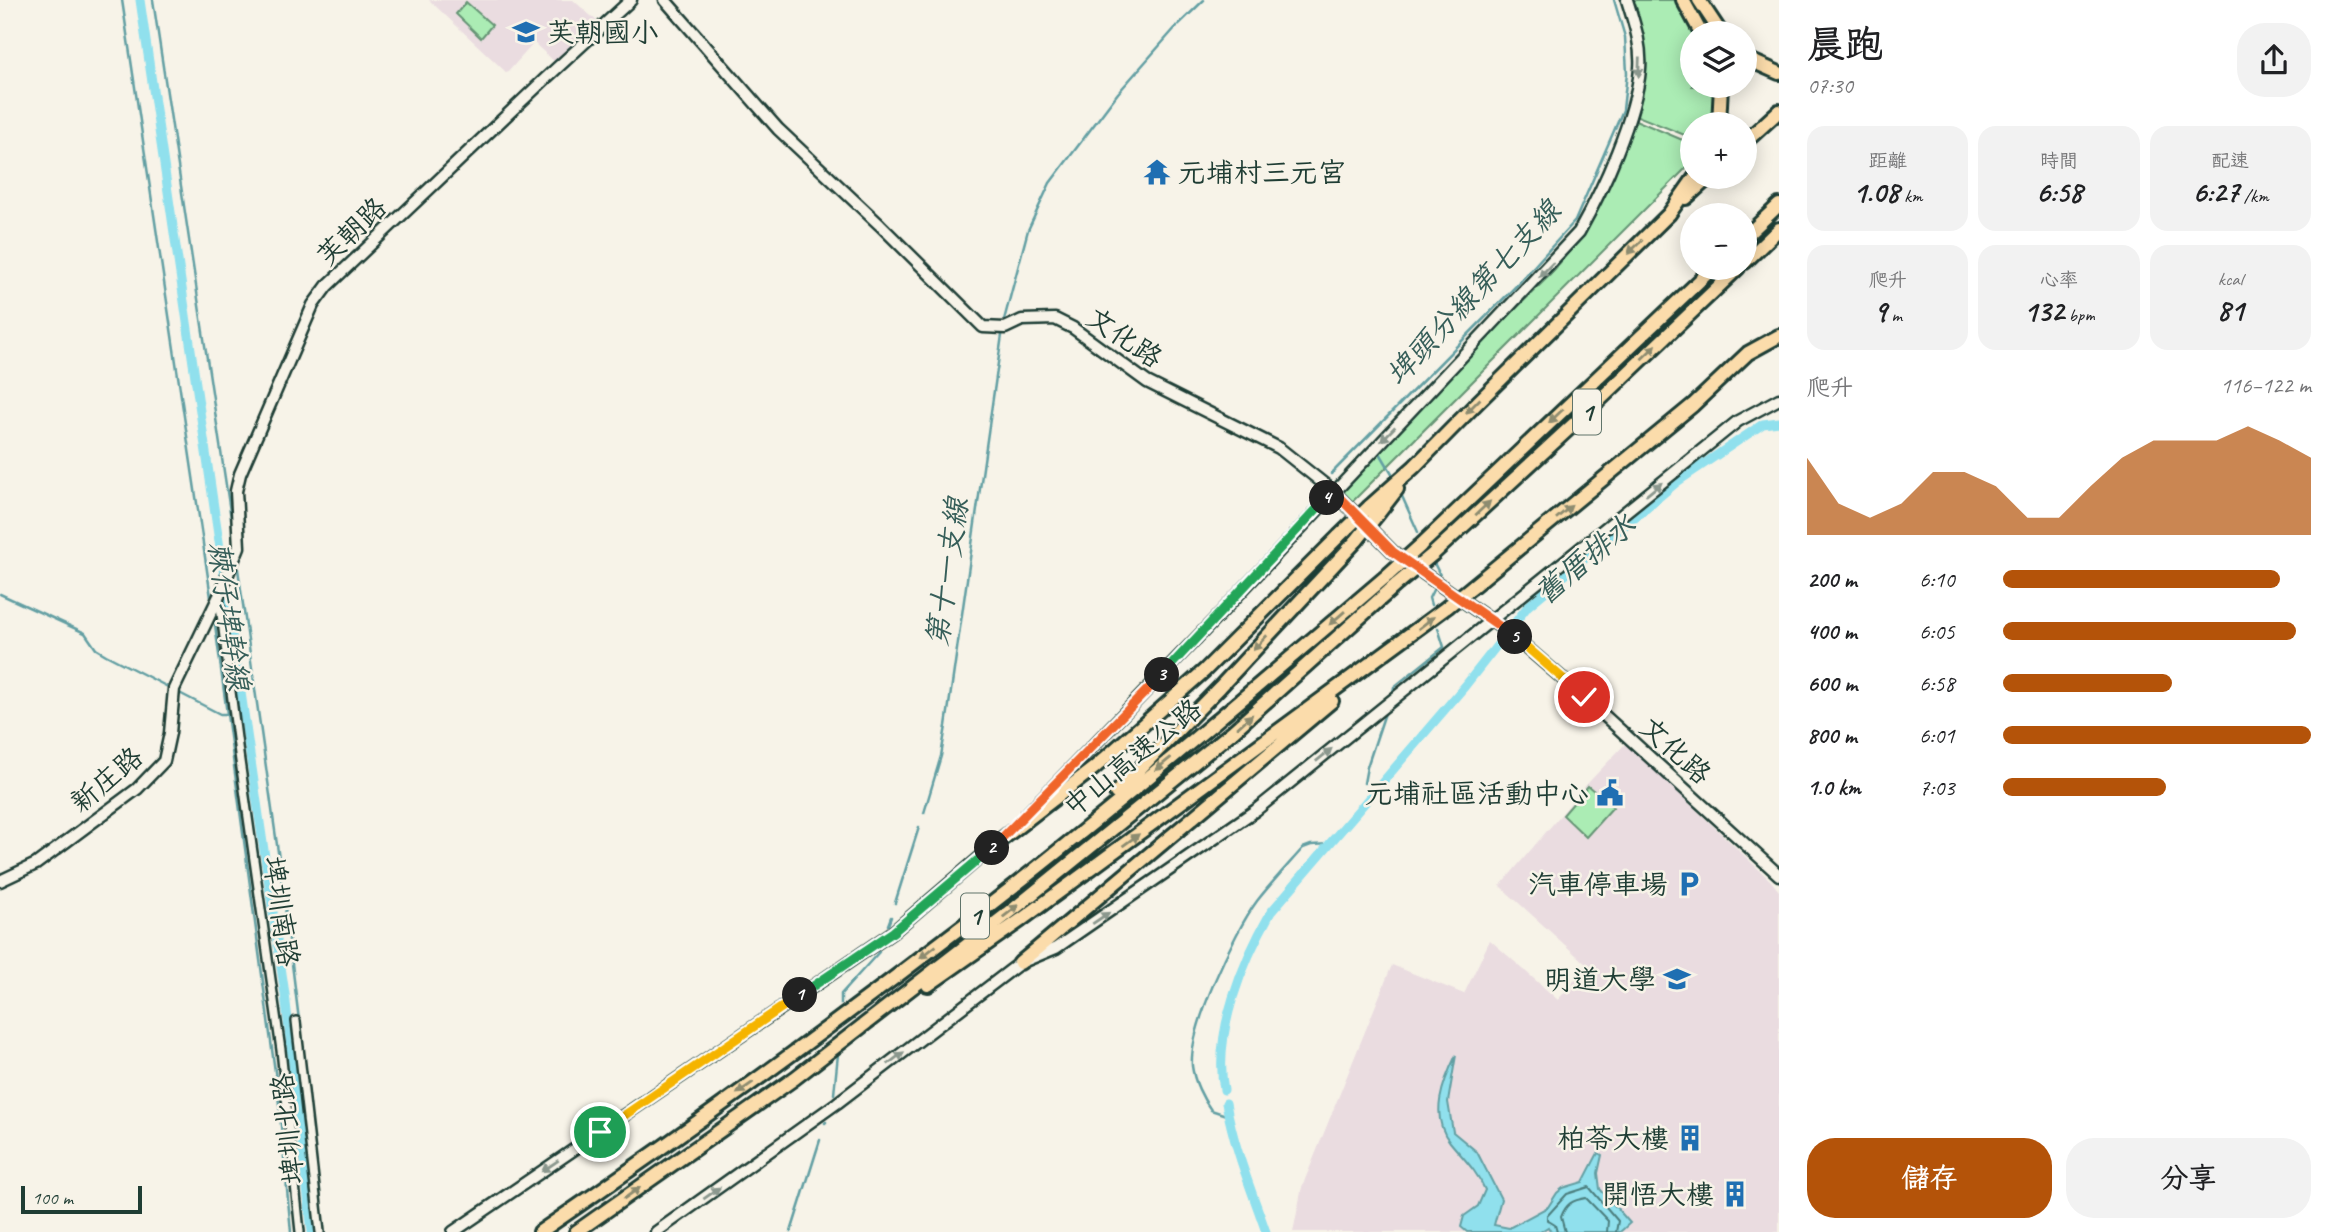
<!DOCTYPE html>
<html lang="zh-TW">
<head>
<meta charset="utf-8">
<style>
  body { margin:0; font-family:Caveat,"LXGW WenKai TC",sans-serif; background:#f2f2f2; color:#202124; height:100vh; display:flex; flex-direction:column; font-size:26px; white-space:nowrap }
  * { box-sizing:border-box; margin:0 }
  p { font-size:23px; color:#757577 }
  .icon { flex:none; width:38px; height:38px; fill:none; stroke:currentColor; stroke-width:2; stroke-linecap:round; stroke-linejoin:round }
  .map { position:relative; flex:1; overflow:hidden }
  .side { display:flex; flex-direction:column; background:#fff; width:560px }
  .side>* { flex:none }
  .tools { position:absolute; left:1680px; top:21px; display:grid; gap:14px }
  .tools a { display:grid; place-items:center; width:77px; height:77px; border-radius:50%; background:#fff; box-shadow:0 4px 18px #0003; font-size:35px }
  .scale { position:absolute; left:21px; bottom:18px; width:121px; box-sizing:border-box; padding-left:7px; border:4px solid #1f3d34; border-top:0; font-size:19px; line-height:24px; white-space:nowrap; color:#1f3d34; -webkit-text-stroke:5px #f7f3e8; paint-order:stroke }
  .pin { position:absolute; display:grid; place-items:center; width:60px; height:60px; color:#fff; margin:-30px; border:4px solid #fff; border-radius:50%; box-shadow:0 2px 7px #0007 }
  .km { position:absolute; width:35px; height:35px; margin:-18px; border-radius:50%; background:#222; color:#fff; font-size:19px; line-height:35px; text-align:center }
  .round { display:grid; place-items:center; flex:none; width:74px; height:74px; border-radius:28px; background:#f2f2f2 }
  .summary { display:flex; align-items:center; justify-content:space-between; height:119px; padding:0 28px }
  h1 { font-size:38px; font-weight:800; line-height:52px }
  .stats { display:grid; grid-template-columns:repeat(3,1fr); gap:10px; height:119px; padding:7px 28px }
  .stats div { display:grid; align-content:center; border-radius:18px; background:#f2f2f2; text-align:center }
  .stats b { font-size:30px; font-weight:800 }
  .stats small { font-size:19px; font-weight:400 }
  .stats p { font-size:19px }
  .chart { height:196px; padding:14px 28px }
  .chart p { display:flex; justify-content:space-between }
  .chart svg { width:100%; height:126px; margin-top:7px; fill:#b45309; opacity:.7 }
  .button { display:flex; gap:14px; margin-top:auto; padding:14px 28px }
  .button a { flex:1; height:80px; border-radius:28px; background:#b45309; color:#fff; font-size:28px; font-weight:800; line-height:80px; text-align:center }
  .button a+a { background:#f2f2f2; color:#202124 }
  ul { padding:0 28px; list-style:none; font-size:23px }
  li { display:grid; grid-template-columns:112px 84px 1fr; align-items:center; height:52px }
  li i { height:18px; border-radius:9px; background:#b45309 }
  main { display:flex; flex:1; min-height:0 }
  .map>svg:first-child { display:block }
  .built { fill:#eadce0 }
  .green { fill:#abecb4; stroke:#659474; stroke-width:2 }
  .water { fill:#90e0ed; stroke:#639fa3; stroke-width:2 }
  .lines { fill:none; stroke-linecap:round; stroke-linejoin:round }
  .shore { stroke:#4c7e7e; stroke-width:2 }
  .stream { stroke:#639fa3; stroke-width:2.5 }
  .canal { stroke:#90e0ed; stroke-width:9 }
  .street-casing { stroke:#1f3d34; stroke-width:12 }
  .secondary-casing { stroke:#1f3d34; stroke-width:15 }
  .highway-casing { stroke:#1f3d34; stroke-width:18 }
  .street { stroke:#f7f3e8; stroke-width:7 }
  .secondary { stroke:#f7f3e8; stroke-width:10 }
  .highway { stroke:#fbdcab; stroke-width:12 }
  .highway-bridge-casing { stroke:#1f3d34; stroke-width:18; stroke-linecap:butt }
  .highway-bridge { stroke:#fbdcab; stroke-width:12 }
  .oneway { fill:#8b988e }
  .oneway2 { fill:#8d8c70 }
  .split-1-casing { stroke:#fff; stroke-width:14 }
  .split-2-casing { stroke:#fff; stroke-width:14 }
  .split-3-casing { stroke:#fff; stroke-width:14 }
  .split-4-casing { stroke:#fff; stroke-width:14 }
  .split-5-casing { stroke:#fff; stroke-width:14 }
  .split-6-casing { stroke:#fff; stroke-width:14 }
  .split-1 { stroke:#f5b400; stroke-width:9 }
  .split-2 { stroke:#22a559; stroke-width:9 }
  .split-3 { stroke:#f0652b; stroke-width:9 }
  .split-4 { stroke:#22a559; stroke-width:9 }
  .split-5 { stroke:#f0652b; stroke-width:9 }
  .split-6 { stroke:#f5b400; stroke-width:9 }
  .labels { text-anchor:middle; stroke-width:5; stroke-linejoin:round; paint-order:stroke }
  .shield { fill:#f7f3e8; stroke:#60746a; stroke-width:2 }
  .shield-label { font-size:26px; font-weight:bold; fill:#1f3d34 }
  .poi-label { font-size:28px; fill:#1f3d34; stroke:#f7f3e8; text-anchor:end }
  .street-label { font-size:28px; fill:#1f3d34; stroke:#f7f3e8 }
  .water-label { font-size:30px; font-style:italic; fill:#365e59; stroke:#f7f3e8 }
</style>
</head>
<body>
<main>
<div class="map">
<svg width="1779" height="1232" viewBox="0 0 1779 1232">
  <rect width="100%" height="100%" fill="#f7f3e8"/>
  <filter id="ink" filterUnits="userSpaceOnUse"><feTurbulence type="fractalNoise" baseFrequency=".0143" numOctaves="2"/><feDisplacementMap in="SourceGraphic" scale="14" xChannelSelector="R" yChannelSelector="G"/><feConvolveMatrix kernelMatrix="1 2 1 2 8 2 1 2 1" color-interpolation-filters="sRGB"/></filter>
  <g filter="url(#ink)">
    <path class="built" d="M429,0H573L599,23L555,62L534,43L507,73Z
      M1626,743L1771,881L1779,891V1232H1293L1302,1187L1392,965L1464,994L1490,940L1558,1000L1587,965L1500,886L1588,783Z"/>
    <path class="green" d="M1632,0H1676L1694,33L1692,86H1715V112L1712,124H1692V138L1635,115L1641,90Z
      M466,2L492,25L481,38L456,14Z
      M1633,119L1692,144V162L1351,503L1339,492L1460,364L1550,275L1576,243L1597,209Z
      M1588,786L1613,807L1586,837L1563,815Z"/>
    <path class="water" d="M1456,1055L1448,1102L1453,1132L1477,1152L1501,1199L1494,1225L1509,1228L1548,1207L1557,1193L1563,1188L1583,1182L1598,1153L1602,1155L1598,1173L1600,1189L1630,1223L1620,1232H1551L1548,1227L1540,1232H1467L1461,1227L1464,1216L1478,1206L1485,1190C1477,1171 1463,1158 1450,1142C1429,1116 1443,1082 1456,1055Z"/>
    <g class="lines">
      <path class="shore" d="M1557,1232L1555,1225L1547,1220V1216L1567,1194L1589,1187L1618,1221L1616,1232
        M1565,1232L1561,1217C1566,1204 1572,1200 1586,1198L1608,1221L1607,1232"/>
      <path class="stream" d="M122,0L212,604
        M153,0L234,538
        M1004,320L1028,230L1050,183L1118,93L1176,27L1204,0
        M1380,453L1393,475
        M1331,474L1517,285L1575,221L1623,110L1627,73L1625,37L1614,0
        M1401,494L1418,532
        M1432,559L1440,575
        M237,562L279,859L299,1020
        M0,594L85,633L96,649L106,655L220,714H229
        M1431,605L1429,598L1434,588
        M214,617L278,1094L291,1232
        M1393,692L1394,687L1444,647L1438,628
        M1364,783L1367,767L1385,713
        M924,813L941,756L946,726L1002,335
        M1359,813L1360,805
        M895,903L919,827
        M888,925L891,917
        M841,1004V994L879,952
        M834,1094L838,1054
        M1229,1116L1211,1110C1202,1098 1194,1081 1192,1066C1189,1028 1234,932 1257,901C1271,883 1288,865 1303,848L1311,845L1331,844
        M825,1123L826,1122
        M315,1159L324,1232
        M791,1232L820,1140"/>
      <path class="canal" d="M140,0L285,994L312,1232
        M1224,1090C1213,1033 1243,961 1271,912L1465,686L1528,606L1677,482L1763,424L1779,422
        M1226,1103C1234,1148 1251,1189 1266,1232"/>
      <g class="street-casing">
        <path id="street" d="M219,598L239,754L281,1050L300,1232
          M296,1021L320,1232"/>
      </g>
      <g class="secondary-casing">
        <path id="secondary" d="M665,0L778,129L880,225L983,327L1005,328L1022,320L1055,319L1073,328L1147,382L1279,448L1333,491L1393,552L1512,635L1584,697L1779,875
          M1026,815L1219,615L1579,232C1603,189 1636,117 1640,69C1642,45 1634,23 1627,0
          M0,881L36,864L137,789L164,761L170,733L174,689L219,596L239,547L236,491L240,474L313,305L327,286L545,79L631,0
          M453,1232L893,932L1005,836
          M656,1232L837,1103L1020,963L1056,948L1256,810L1738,421L1779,399"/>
      </g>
      <g class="highway-casing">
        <path id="highway" d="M1683,0L1701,33
          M1699,0L1721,33
          M1745,58L1779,73
          M1719,124L1721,86
          M1745,142L1779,111
          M1686,198L1709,177
          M1745,237L1779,205
          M1745,262L1779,229
          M1369,507L1414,467L1477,403L1669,214L1695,177
          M1377,515L1397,489
          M1420,546L1713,268
          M1433,554L1588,411L1738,268
          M1473,586L1693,405L1748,353L1779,336
          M1116,793L1220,687L1357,540
          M1002,839L1094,768L1204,671L1339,536
          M1020,963L1332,701
          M928,985L1021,920L1447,607
          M540,1232C681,1136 820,1035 956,931C1104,818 1247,695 1389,574
          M576,1232L795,1078L1015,908L1232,732L1397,584"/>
      </g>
      <use href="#street" class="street"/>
      <use href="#secondary" class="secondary"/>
      <use href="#highway" class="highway"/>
      <g class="highway-bridge-casing">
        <path id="highway-bridge" d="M1339,536L1369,507
          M1357,540L1377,515
          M1389,574L1420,546
          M1397,584L1433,554
          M1447,607L1473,586"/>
      </g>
      <use href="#highway-bridge" class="highway-bridge"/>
    </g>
    <defs><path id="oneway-solid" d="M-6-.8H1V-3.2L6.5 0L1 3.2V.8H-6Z" transform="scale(1.75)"/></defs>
    <g class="oneway">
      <use href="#oneway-solid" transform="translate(1639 67) rotate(92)"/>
      <use href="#oneway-solid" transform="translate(1546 270) rotate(134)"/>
      <use href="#oneway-solid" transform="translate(1388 434) rotate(134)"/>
      <use href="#oneway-solid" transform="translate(1654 489) rotate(-39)"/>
      <use href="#oneway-solid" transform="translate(1324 755) rotate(-39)"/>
      <use href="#oneway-solid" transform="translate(1101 918) rotate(-34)"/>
      <use href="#oneway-solid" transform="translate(896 1058) rotate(-37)"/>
      <use href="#oneway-solid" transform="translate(550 1166) rotate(146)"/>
      <use href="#oneway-solid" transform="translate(712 1193) rotate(-35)"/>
    </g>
    <g class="oneway2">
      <use href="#oneway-solid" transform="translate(1635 247) rotate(136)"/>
      <use href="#oneway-solid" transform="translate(1649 352) rotate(-44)"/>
      <use href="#oneway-solid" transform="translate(1473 406) rotate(135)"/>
      <use href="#oneway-solid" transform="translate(1556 416) rotate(136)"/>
      <use href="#oneway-solid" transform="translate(1483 508) rotate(-43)"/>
      <use href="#oneway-solid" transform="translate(1564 512) rotate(-40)"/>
      <use href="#oneway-solid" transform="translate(1337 618) rotate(139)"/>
      <use href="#oneway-solid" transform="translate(1426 623) rotate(-38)"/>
      <use href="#oneway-solid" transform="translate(1260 643) rotate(133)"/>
      <use href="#oneway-solid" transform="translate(1245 721) rotate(-42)"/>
      <use href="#oneway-solid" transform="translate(1163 764) rotate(141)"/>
      <use href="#oneway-solid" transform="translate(1131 840) rotate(-36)"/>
      <use href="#oneway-solid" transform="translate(1011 911) rotate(-38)"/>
      <use href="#oneway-solid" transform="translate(928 952) rotate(143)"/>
      <use href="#oneway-solid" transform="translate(745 1088) rotate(145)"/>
      <use href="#oneway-solid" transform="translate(632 1193) rotate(-35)"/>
    </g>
  </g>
  <g class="lines" filter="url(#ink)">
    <g class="split-1-casing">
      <path id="split-1" d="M600,1132L800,995"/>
    </g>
    <g class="split-2-casing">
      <path id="split-2" d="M800,995L893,932L992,848"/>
    </g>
    <g class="split-3-casing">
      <path id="split-3" d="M992,848L1162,675"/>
    </g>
    <g class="split-4-casing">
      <path id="split-4" d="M1162,675L1327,498"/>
    </g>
    <g class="split-5-casing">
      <path id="split-5" d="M1327,498L1333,491L1393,552L1515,637"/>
    </g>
    <g class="split-6-casing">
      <path id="split-6" d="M1515,637L1584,697"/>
    </g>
    <use href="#split-1" class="split-1"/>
    <use href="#split-2" class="split-2"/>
    <use href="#split-3" class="split-3"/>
    <use href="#split-4" class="split-4"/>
    <use href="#split-5" class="split-5"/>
    <use href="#split-6" class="split-6"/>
  </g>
  <defs>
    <g id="school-bare" transform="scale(2.1)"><path d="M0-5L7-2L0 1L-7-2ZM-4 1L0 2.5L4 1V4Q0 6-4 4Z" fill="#1f6fb2" stroke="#f7f3e8" stroke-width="2.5" paint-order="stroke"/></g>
    <g id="temple-bare" transform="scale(2.1)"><path d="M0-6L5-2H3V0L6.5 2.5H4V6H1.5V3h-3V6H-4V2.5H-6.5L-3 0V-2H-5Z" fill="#1f6fb2" stroke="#f7f3e8" stroke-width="2.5" paint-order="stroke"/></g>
    <g id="civic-bare" transform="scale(2.1)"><path d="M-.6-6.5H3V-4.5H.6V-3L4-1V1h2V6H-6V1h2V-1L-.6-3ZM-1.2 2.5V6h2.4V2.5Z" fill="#1f6fb2" stroke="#f7f3e8" stroke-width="2.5" paint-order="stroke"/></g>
    <g id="parking-bare" transform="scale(2.1)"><path d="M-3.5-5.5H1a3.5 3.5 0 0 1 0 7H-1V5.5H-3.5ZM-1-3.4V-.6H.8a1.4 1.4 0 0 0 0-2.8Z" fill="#1f6fb2" stroke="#f7f3e8" stroke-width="2.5" paint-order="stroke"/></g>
    <g id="university-bare" transform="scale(2.1)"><path d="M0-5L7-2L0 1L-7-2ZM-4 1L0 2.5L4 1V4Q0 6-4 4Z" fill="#1f6fb2" stroke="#f7f3e8" stroke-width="2.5" paint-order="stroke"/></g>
    <g id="building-bare" transform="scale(2.1)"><path d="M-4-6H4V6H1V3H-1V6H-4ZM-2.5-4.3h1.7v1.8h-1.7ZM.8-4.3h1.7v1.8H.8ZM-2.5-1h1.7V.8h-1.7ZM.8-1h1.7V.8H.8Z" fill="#1f6fb2" stroke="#f7f3e8" stroke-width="2.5" paint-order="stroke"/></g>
  </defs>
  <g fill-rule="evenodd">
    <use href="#school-bare" x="526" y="32"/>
    <use href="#temple-bare" x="1157" y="172"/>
    <use href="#civic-bare" x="1610" y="793"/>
    <use href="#parking-bare" x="1689" y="884"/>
    <use href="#university-bare" x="1677" y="979"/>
    <use href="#building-bare" x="1690" y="1138"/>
    <use href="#building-bare" x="1735" y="1194"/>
  </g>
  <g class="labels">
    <g class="shield">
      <rect x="1573" y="389.5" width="28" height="45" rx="5"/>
      <rect x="961" y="893.5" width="28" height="45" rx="5"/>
    </g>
    <g class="shield-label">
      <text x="1587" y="421">1</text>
      <text x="975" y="925">1</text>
    </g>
    <g class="poi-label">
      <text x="547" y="42" text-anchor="start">芙朝國小</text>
      <text x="1178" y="182" text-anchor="start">元埔村三元宮</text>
      <text x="1589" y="803">元埔社區活動中心</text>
      <text x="1668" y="894">汽車停車場</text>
      <text x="1656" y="989">明道大學</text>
      <text x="1669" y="1148">柏苓大樓</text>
      <text x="1714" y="1204">開悟大樓</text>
    </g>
    <g class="street-label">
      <text transform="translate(351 231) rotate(-44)" y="10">芙朝路</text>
      <text transform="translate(1125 337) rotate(34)" y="10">文化路</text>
      <text transform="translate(1676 750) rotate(42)" y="10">文化路</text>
      <text transform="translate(1132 757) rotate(-39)" y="10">中山高速公路</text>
      <text transform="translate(106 779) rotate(-40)" y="10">新庄路</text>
      <text transform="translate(282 911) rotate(82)" y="10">埤圳南路</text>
      <text transform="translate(287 1129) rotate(-96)" y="10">埤圳北路</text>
    </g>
    <g class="water-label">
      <text transform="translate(1473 293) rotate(-47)" y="10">埤頭分線第七支線</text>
      <text transform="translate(1585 559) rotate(-40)" y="10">舊厝排水</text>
      <text transform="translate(947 572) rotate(-82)" y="10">第十一支線</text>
      <text transform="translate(229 616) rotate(82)" y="10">棘仔埤幹線</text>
    </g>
  </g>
</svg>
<div class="tools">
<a><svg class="icon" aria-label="layers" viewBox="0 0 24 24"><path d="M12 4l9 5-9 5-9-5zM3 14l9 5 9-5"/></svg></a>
<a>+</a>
<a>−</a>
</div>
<div class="scale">100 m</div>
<div class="pin" style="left:600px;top:1132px;background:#1e9e55"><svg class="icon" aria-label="arrive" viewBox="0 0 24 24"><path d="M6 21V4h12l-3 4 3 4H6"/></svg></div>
<div class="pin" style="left:1584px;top:697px;background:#d93025"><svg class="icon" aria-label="check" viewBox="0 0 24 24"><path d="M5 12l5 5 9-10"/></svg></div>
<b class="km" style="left:800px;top:995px">1</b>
<b class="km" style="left:992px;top:848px">2</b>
<b class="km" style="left:1162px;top:675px">3</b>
<b class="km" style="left:1327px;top:498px">4</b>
<b class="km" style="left:1515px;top:637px">5</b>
</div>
<section class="side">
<div class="summary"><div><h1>晨跑</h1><p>07:30</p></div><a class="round"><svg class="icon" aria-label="share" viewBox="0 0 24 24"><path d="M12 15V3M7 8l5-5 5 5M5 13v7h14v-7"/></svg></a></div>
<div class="stats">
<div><p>距離</p><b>1.08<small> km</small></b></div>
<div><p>時間</p><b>6:58</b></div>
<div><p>配速</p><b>6:27<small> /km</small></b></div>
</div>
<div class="stats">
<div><p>爬升</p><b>9<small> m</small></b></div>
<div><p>心率</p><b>132<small> bpm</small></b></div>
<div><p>kcal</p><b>81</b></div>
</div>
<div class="chart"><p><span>爬升</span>116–122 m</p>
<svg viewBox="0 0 160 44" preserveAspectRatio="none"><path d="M0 44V17L10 33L20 38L30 33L40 22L50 22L60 27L70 38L80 38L90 27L100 17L110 11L120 11L130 11L140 6L150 11L160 17V44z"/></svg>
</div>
<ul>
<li><b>200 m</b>6:10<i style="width:90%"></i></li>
<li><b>400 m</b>6:05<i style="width:95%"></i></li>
<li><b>600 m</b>6:58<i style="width:55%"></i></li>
<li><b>800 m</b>6:01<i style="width:100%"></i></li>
<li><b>1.0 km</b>7:03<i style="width:53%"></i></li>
</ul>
<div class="button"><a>儲存</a><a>分享</a></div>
</section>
</main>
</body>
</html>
